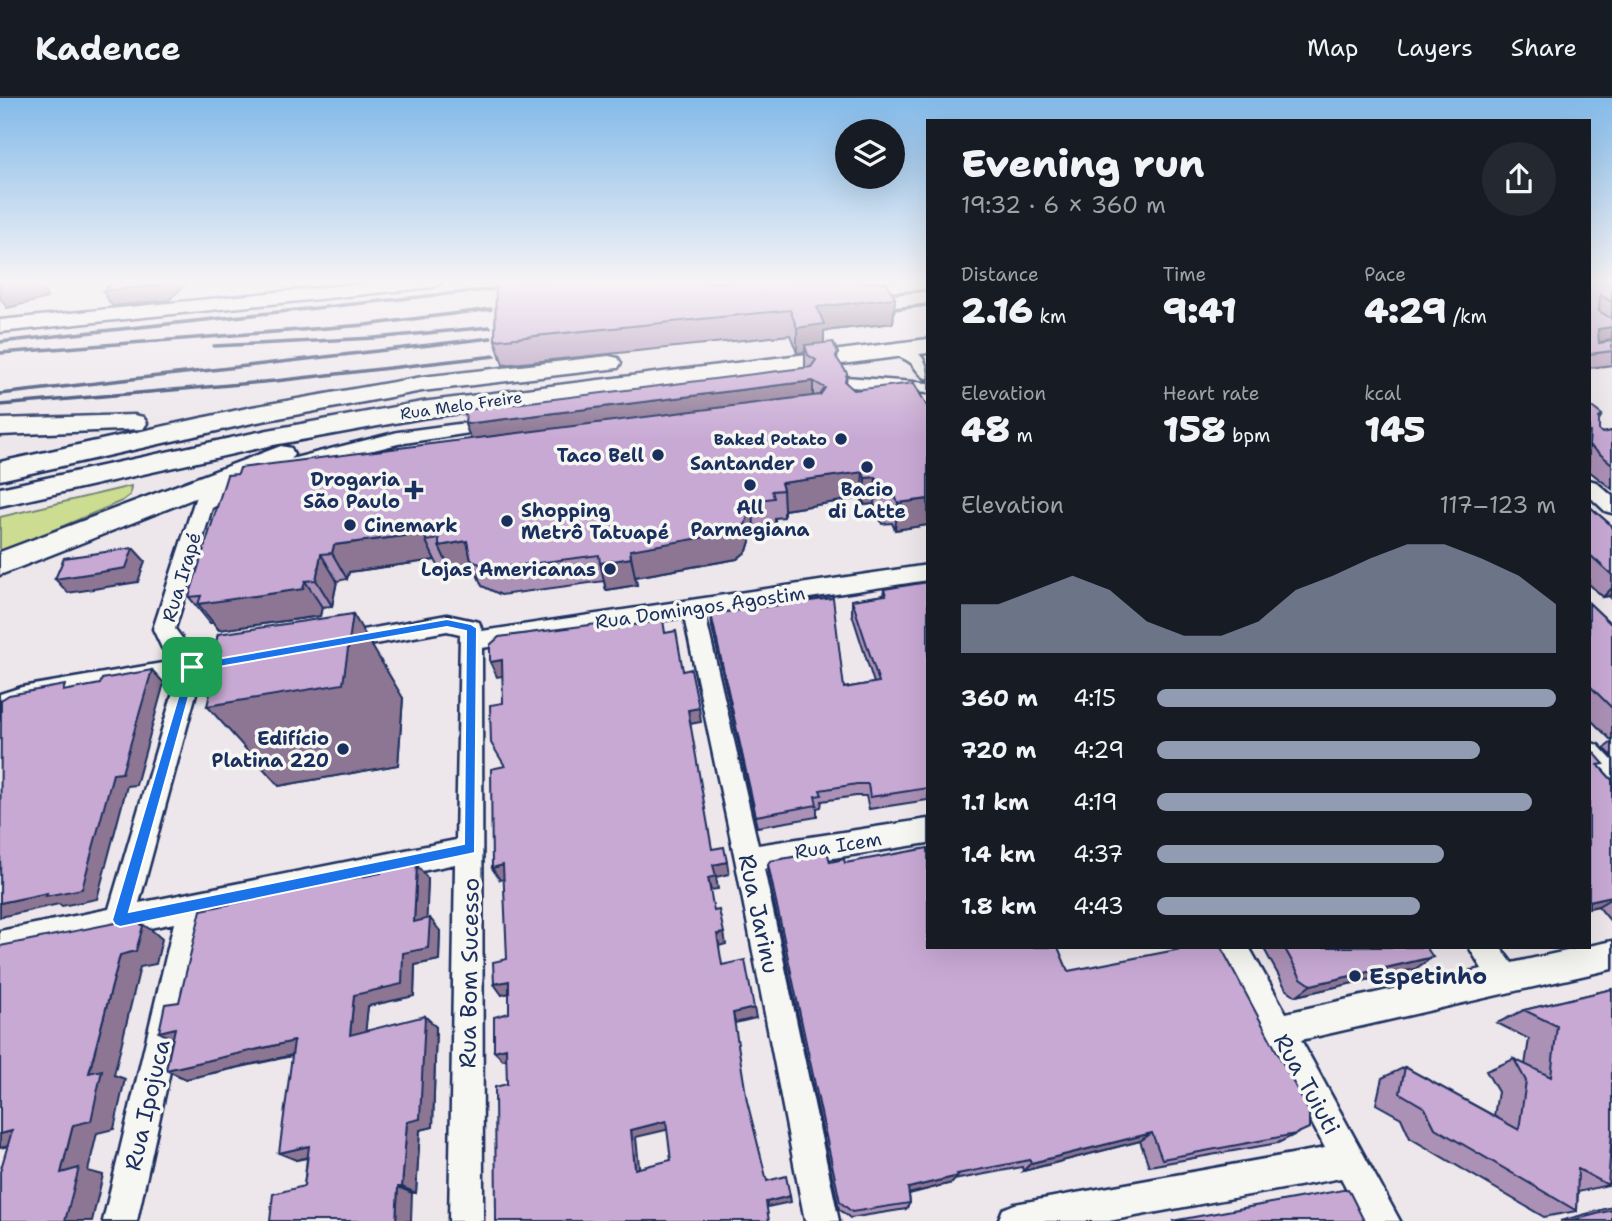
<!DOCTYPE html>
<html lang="en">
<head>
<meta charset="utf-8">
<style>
  body { margin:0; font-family:"Shantell Sans",sans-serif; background:#242831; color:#f1f3f6; height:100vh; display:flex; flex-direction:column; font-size:26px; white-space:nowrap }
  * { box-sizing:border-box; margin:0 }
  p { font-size:23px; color:#9ea1a6 }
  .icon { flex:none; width:38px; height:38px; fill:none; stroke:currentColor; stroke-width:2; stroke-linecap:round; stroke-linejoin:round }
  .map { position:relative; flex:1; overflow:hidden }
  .drawer { position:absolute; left:926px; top:21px; width:665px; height:830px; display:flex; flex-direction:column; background:#171b24; border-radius:0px; box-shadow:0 7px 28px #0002 }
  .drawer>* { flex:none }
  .buttons { position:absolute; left:835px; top:21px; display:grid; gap:14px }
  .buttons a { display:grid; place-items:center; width:70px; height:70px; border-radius:50%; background:#171b24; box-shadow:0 7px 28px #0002; font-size:35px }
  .pin { position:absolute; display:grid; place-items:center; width:60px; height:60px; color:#fff; margin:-30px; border-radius:14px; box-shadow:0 4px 10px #0006 }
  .round { display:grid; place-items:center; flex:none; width:74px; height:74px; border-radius:37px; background:#242831 }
  .summary { display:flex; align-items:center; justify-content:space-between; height:119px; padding:0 35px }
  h1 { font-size:38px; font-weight:800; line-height:52px }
  .stats { display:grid; grid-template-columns:repeat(3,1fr); gap:10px; height:119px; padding:7px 35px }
  .stats div { display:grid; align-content:center }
  .stats b { font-size:35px; font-weight:800 }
  .stats small { font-size:19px; font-weight:400 }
  .stats p { font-size:19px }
  .chart { height:196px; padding:14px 35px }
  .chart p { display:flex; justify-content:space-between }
  .chart svg { width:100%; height:126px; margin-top:7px; fill:#919bb2; opacity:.7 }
  ul { padding:0 35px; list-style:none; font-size:23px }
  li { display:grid; grid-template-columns:112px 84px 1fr; align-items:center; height:52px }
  li i { height:18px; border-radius:9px; background:#919bb2 }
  header { display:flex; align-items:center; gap:42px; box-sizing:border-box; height:98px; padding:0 35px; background:#171b24; border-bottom:2px solid #363941 }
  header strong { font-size:33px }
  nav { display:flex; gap:38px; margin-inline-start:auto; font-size:24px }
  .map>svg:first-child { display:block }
  .green { fill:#ccdd91; stroke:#748678; stroke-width:2 }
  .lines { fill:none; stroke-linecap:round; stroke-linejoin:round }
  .minor-casing { stroke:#1b2f5e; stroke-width:5 }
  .major-casing { stroke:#1b2f5e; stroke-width:5 }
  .highway-casing { stroke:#1b2f5e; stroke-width:5 }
  .minor { fill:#f6f6f2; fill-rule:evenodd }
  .major { fill:#f6f6f2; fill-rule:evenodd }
  .highway { fill:#f6f6f2; fill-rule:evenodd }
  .rail { stroke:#1b2f5e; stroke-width:3.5 }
  .wall { fill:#ac91b6; stroke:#1b2f5e; stroke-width:2 }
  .shaded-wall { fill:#8c7694; stroke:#1b2f5e; stroke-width:2 }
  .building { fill:#c8a9d4; stroke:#1b2f5e; stroke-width:2; fill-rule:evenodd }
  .route { fill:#1a73e8; stroke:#fff; stroke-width:2; fill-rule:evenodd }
  .poi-dot { fill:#1b2f5e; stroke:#f6f6f2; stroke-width:2.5 }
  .labels { text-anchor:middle; stroke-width:7; stroke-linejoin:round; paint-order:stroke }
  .far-street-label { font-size:16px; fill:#1b2f5e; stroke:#f6f6f2 }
  .far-poi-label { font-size:16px; font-weight:bold; fill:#1b2f5e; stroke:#f6f6f2; text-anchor:end }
  .poi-label { font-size:19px; font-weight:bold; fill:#1b2f5e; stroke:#f6f6f2; text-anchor:end }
  .street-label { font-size:19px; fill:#1b2f5e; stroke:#f6f6f2 }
  .near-street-label { font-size:23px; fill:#1b2f5e; stroke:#f6f6f2 }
  .near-poi-label { font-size:23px; font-weight:bold; fill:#1b2f5e; stroke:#f6f6f2; text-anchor:start }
</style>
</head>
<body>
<header>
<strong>Kadence</strong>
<nav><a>Map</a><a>Layers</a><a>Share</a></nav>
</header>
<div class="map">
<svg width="1612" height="1123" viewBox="0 0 1612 1123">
  <rect width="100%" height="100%" fill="#ede7ec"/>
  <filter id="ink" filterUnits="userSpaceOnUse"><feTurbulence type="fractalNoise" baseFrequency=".0143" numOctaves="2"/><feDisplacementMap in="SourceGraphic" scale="14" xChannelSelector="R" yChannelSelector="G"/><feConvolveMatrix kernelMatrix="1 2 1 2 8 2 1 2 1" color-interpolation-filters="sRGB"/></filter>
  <g filter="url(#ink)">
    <path class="green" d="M131,388L130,397L122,403L0,455V419Z"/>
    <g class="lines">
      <g class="minor-casing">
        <path id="minor" d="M899,247C919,252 928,260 928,281C919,278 917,271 911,265C905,260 896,258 891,252L893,249Z
          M845,279L928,285V295L839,288L837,284Z
          M496,321L505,326L502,330L398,346L286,374L277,368L279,364L398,334Z
          M247,377L254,379L256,383L254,387L212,410L175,531L197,560L248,551L256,554L259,560L256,566L201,577L139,805L456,742L460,536L447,533L337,553L329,550L326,544L329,538L447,517L479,524L482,533L928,467V482L705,516L758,747L928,721V745L764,771L839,1123H805L735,761L684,519L482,550L483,1123H449L455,766L204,819L137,1123H103L174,825L0,861V833L109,811L177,581L23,607L0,621V596L22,589L174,563L162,550L153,531L198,392L201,388L208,386L217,391Z
          M1589,382L1596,384L1612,398V415L1605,413L1589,398Z
          M1589,644L1598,647L1612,662V690L1603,687L1589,671Z
          M1612,843V871L1301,942L1400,1123H1364L1341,1080L1109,1123H998L1003,1111L1015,1106L1325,1050L1219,849H1249L1286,915L1482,871L1469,849H1500L1512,865Z"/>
      </g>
      <g class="major-casing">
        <path id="major" d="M377,184H442L433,189L0,234V222Z"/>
      </g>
      <g class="highway-casing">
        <path id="highway" d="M928,241V255L422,320L268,348L0,408V390L268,332L422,304Z
          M609,258L618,260L621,265L618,270L422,293L252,325L0,382V364L252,309L422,279Z
          M134,317L143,319L147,325L143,331L0,337V321Z
          M281,348L291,350L294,356L291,362L0,477V454Z"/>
      </g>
      <use href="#minor" class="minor"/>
      <use href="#major" class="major"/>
      <use href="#highway" class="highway"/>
      <path class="rail" d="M885,196L928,192
        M893,211L928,207
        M0,244L493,191
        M214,248L374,240L490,229
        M0,255L365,227L491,211
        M0,296L491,240
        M0,307L275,283L495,258"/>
    </g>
    <path class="wall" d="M1589,184H1612V242L1599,244L1612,243V267L1589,270Z
      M895,200L893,225L824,233V245L838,255L837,262L847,275L846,286L854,292L928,310V427L895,432L892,425L882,426L874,406L864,407L861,400L784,412V419L775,420V427L754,430L747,453L737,461L635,479L637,487L606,492L604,483L501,497L482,488L475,471L451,474L448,468L439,469L435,462L349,474L347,481L337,483L332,508L322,509L320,518L219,532L213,525H210L189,499L471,341L465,326L805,270V254L797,255L790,237L503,267L495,242Z
      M1589,307L1602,317L1599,322V332L1602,335L1612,333V391L1589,373Z
      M1589,408L1612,428V501L1609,498L1603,499L1589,486Z
      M928,484V702L869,711L866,698H856L822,703L821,709L817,710V719L757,729L712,529L711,516L844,590L874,585L852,516V502L883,497L884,491Z
      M1589,505L1612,527V643L1589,620Z
      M218,536L403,600L398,667L279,688L219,559L214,553Z
      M1612,644V658L1604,650Z
      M1589,649L1600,669L1612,682V825L1598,808L1589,810Z
      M830,764L845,765L1068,873L1296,1036L1278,1045L1149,1068L1140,1043L1023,1073L1022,1069L954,1082L952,1085L909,1096L910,1105L906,1111L850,1120L839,1111L769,781L768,766Z
      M344,780L346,782L428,781L426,821L440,833L439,862L415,867L414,898L368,908L365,933L436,929L433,1029L420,1032L416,1095L304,1088L307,1060L296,1062L292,958L186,981L166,972L179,904L294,793Z
      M1263,849H1426L1415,871L1296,898L1286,891Z
      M1612,891V1089L1609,1084L1608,1087L1578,1094L1577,1113L1544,1119L1410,1040L1401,1020L1376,1006L1382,980L1405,969L1494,1018L1498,994L1486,973L1514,961L1525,967L1529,941L1497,925L1524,912Z
      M1612,1109V1123H1560Z"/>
    <path class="shaded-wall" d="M3,184H42L47,200L7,210L0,200V185Z
      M163,184H188L169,202L112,208L103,193Z
      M895,200L893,225L824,233V251L805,247V254L797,255V230L817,209Z
      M1612,229V242L1589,246L1598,231Z
      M813,283V309L475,352L465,326Z
      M863,374L861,400L784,412L783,392L781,385Z
      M876,379L874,406L864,407L865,380Z
      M928,401V427L895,432L898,405Z
      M753,403L754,430L747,453L737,461L635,479L630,452Z
      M427,435L426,443L435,462L349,474L347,481L332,455L334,447Z
      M467,443L471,462L475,471L451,474L439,448Z
      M133,450L145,463L138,484L68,495L55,481Z
      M321,456L337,483L332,508L316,482Z
      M631,460L637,487L606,492L600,465Z
      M305,483L322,509L320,518L219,532L198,506Z
      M1612,490V495L1609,498L1603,499Z
      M353,516L403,600L398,667L279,688L207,608Z
      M502,562L508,577L497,579L490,564Z
      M152,572L164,585L136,687L127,688L97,801L62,808L59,806L0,819V805L47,795L113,676Z
      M699,610L701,624L690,626L688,612Z
      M727,764L729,776L716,779L718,791L711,792L708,780L713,767Z
      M417,767L428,781L426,836L414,824Z
      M503,767L511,780L500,782L492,770Z
      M1612,798V800L1598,808L1589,810V803Z
      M430,820L440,833L439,862L415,867L414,898L368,908L364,948L350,937L354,897L403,855Z
      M135,821L154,834L162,841L156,866L140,869L114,977L125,981L114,1031L97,1035L88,1073L103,1077L92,1123H65L61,1075L73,1027L89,975L120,857Z
      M724,835L726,846L719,848L717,836Z
      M1433,859L1415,871L1296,898L1311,887Z
      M509,883L517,893L502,897L494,886Z
      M754,910L756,920L735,925L733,915Z
      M425,918L436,929L433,1029L420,1032L416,1095L402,1089L407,1024Z
      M175,930L179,944L159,934Z
      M294,943L310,953L186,981L166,972Z
      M506,950L515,959L503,962L494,953Z
      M666,1023L670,1031L636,1039L640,1077L635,1071L631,1032Z
      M12,1033L39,1041L0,1050V1036Z
      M1152,1035L1140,1043L1023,1073L1031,1065Z
      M309,1048L325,1055L296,1062L279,1055Z
      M958,1078L952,1085L904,1097L908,1090Z
      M398,1089L412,1095L411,1123H396Z
      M790,1098L791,1104L767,1109L766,1104Z"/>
    <path class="building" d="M113,184H163L160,187L103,193Z
      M496,184H886L895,200L817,209L824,226L797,230L790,212L495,242Z
      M1589,184H1612V204L1600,197L1599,213L1612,221V229L1598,231L1599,245L1612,243V253L1589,256Z
      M833,244L838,255L836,259L847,275L845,284L854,292L914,285L928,310V401L898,405L895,398L884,400L876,379L865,380L863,374L781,385L783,392L772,393L774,400L753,403L745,427L735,434L630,452L631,460L600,465L599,457L490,471L471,462L467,443L439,448V441L426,443L427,435L334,447L332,455L321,456L316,482L305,483L303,491L198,506L201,498L189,499L227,377L238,376L240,370L820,297L825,290L813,283L465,326L466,312L811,269L816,262L808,257L805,247Z
      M1589,307L1602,317L1599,320V332L1602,335L1612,333V366L1589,347L1590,334L1589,333Z
      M1589,408L1612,428V477L1589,456Z
      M133,450L126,470L55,481L64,460Z
      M928,484V690L870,699L868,686H857L820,692L822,697L815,698L817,707L756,718L711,516L833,500L844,590L879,584L852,502L886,497L884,491Z
      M1589,505L1612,527V610L1589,587Z
      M353,516L343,586L207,608L221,552L214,553L218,536Z
      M663,522L665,535L676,533L683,573L691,571L699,610L688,612L712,751L724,749L727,764L713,767L716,778L708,780L714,813L719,812L724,835L717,836L722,867L745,862L754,910L733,915L747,1003L767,1083L786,1078L790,1098L766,1104L769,1123H496L495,989L507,986L506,950L494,953V919L509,915V883L494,886L493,864L507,861L503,767L492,770L491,671L505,668L491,645L490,607L503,605L502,562L490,564V547L499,539L604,525L605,532ZM666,1023L671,1062L635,1071L631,1032Z
      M152,572L122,675L113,676L82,791L46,798L47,795L0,805L1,602L9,597L65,587L63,593L100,586L102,581Z
      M1589,649L1604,666L1598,667L1612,682V798L1589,803Z
      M928,750V849H1058L1068,873L1191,849H1221L1309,1014V1030L1296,1036L1162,1061L1152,1035L1031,1065L1030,1062L957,1076L958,1078L908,1090L910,1105L852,1114L840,1104L768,766L770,763L827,753L830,764L844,761L845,765Z
      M417,767L414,824L430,820L428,850L403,855L402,886L354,897L350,937L425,918L420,1021L407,1024L402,1089H398L396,1123H270L273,1096L304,1088L309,1048L279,1055L294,943L166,972L175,930L159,934L165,906L179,904L201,812L294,793L314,789L315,785L344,780V782L381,775V772Z
      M135,821L143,828L136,853L120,857L89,975L102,972L91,1023L73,1027L61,1075L79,1070L65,1123H0V1074L12,1033L0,1036V848Z
      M1284,849H1426L1433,859L1311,887L1301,880Z
      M1612,891V1033L1608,1087L1578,1071L1577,1113L1435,1030L1425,1010L1400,995L1405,969L1519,1032L1526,983L1514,961L1551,979L1557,928L1524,912Z
      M1348,1091L1364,1123H1172Z
      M1612,1112V1123H1570Z"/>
  </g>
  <linearGradient id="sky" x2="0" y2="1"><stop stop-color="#83bae9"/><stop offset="0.54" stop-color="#f7f4f6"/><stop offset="1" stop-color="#f7f4f6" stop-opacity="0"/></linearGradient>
  <rect width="1612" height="341" fill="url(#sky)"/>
  <path class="route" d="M447,521L471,526L477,530L475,755L120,829L115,827L112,822L188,566ZM447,529L466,533L464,746L129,814L196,573Z"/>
  <g class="poi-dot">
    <circle cx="841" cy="341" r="7"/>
    <circle cx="658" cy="357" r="7"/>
    <circle cx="809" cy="365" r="7"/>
    <circle cx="867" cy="369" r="7"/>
    <circle cx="750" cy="387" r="7"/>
    <path d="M410.5 381.5h7v7h7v7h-7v7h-7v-7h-7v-7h7z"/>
    <circle cx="507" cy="423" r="7"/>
    <circle cx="350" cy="427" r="7"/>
    <circle cx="610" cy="471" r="7"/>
    <circle cx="343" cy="651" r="7"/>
    <circle cx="1355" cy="878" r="7"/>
  </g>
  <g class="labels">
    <g class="far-street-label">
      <text transform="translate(461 307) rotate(-8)" y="6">Rua Melo Freire</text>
    </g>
    <g class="far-poi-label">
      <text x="827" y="347">Baked Potato</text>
    </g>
    <g class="poi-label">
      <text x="644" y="364">Taco Bell</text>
      <text x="795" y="372">Santander</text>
      <text x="400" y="388">Drogaria<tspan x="400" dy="22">São Paulo</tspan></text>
      <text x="867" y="398" text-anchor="middle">Bacio<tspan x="867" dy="22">di Latte</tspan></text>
      <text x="750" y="416" text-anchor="middle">All<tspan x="750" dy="22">Parmegiana</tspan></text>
      <text x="521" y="419" text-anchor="start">Shopping<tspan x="521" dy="22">Metrô Tatuapé</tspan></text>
      <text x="364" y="434" text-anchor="start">Cinemark</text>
      <text x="596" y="478">Lojas Americanas</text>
      <text x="329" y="647">Edifício<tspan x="329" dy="22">Platina 220</tspan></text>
    </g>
    <g class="street-label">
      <text transform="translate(181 479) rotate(-73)" y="7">Rua Irapé</text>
      <text transform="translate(700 509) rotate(-8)" y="7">Rua Domingos Agostim</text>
      <text transform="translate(838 747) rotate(-9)" y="7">Rua Icem</text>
    </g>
    <g class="near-street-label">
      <text transform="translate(759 816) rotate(78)" y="8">Rua Jarinu</text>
      <text transform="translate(469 875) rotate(-89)" y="8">Rua Bom Sucesso</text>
      <text transform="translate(1307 986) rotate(61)" y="8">Rua Tuiuti</text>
      <text transform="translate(147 1007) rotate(-77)" y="8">Rua Ipojuca</text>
    </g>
    <g class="near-poi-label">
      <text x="1369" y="886">Espetinho</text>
    </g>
  </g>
</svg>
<div class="buttons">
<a><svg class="icon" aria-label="layers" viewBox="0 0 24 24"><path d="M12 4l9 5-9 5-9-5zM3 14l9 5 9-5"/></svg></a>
</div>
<div class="pin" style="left:192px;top:569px;background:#1e9e55"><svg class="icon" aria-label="arrive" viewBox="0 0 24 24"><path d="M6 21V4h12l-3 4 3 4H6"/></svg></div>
<section class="drawer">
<div class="summary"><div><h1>Evening run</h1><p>19:32 · 6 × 360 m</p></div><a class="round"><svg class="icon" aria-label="share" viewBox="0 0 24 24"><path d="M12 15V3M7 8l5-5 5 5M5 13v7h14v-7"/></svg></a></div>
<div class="stats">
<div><p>Distance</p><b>2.16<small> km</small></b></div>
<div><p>Time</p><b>9:41</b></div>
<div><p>Pace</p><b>4:29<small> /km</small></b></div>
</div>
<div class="stats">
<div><p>Elevation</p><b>48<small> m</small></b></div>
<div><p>Heart rate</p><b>158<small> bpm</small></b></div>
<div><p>kcal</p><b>145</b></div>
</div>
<div class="chart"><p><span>Elevation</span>117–123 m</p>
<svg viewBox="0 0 160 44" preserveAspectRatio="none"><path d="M0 44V27L10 27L20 22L30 17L40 22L50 33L60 38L70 38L80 33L90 22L100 17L110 11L120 6L130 6L140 11L150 17L160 27V44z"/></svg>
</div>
<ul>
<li><b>360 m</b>4:15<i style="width:100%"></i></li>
<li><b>720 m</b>4:29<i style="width:81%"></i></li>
<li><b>1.1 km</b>4:19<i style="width:94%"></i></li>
<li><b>1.4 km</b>4:37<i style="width:72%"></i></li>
<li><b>1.8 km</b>4:43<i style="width:66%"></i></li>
</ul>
</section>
</div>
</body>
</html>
